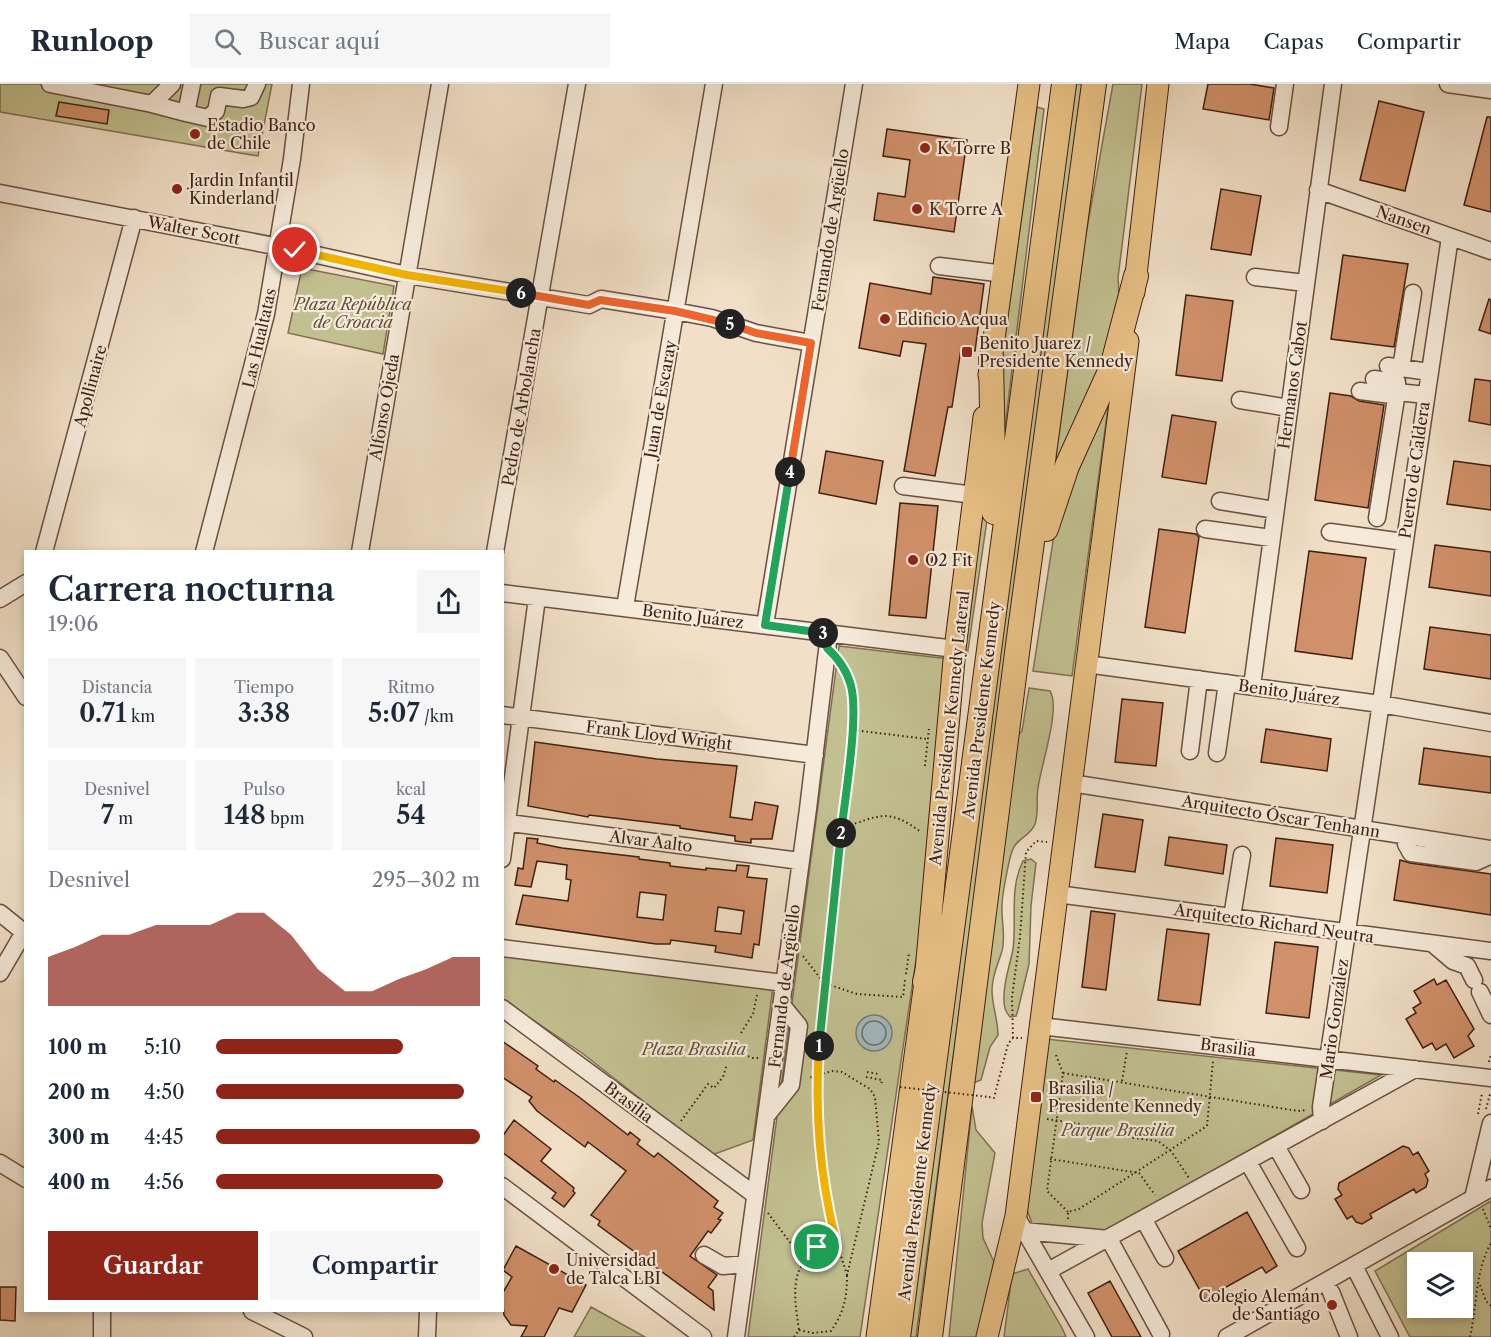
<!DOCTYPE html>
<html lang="es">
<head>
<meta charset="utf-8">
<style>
  body { margin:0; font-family:"Libre Caslon Text",serif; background:#f6f6f7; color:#1f2937; height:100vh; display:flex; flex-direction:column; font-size:22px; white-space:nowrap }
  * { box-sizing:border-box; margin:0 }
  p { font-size:20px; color:#747a83 }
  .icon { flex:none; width:33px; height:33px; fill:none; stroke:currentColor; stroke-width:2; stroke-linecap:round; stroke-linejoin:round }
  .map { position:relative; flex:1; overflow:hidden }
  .sheet { position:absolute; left:24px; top:466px; width:480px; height:762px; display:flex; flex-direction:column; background:#fff; border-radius:0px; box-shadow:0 3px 9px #0003 }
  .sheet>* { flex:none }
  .tools { position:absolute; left:1407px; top:1168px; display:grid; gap:12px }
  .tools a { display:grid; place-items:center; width:66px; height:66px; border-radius:0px; background:#fff; box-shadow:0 3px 9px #0003; font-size:30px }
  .pin { position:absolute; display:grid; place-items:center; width:51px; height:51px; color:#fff; margin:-26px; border:3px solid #fff; border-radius:50%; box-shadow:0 2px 6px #0007 }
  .km { position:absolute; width:30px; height:30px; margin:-15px; border-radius:50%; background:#222; color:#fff; font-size:16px; line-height:30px; text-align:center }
  .round { display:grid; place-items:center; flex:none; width:63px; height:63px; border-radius:0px; background:#f6f6f7 }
  .headline { display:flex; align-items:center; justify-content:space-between; height:102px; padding:0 24px }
  h1 { font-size:33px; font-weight:600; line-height:45px }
  .metrics { display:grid; grid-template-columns:repeat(3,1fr); gap:9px; height:102px; padding:6px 24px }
  .metrics div { display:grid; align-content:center; border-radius:0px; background:#f6f6f7; text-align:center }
  .metrics b { font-size:26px; font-weight:600 }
  .metrics small { font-size:16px; font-weight:400 }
  .metrics p { font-size:16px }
  .chart { height:168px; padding:12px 24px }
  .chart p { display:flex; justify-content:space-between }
  .chart svg { width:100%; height:108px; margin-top:6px; fill:#8f2418; opacity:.7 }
  .action { display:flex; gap:12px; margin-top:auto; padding:12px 24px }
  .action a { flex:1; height:69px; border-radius:0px; background:#8f2418; color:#fff; font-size:24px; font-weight:600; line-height:69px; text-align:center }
  .action a+a { background:#f6f6f7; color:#1f2937 }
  ul { padding:0 24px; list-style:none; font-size:20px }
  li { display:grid; grid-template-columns:96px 72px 1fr; align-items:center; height:45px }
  li i { height:15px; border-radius:8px; background:#8f2418 }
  header { display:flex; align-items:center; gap:36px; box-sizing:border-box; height:84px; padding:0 30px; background:#fff; border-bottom:2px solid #e0e1e3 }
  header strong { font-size:28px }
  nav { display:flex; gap:33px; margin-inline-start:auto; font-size:21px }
  .search { width:420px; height:54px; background:#f6f6f7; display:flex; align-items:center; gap:15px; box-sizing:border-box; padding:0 21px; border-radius:0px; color:#747a83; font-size:22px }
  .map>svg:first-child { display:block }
  .green { fill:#c2c090; stroke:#807051; stroke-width:1.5; fill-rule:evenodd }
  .water { fill:#9fbabf; stroke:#797c7a; stroke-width:1.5 }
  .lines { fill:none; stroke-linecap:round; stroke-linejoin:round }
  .shore { stroke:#6f6c68; stroke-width:1.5 }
  .building { fill:#d09069; stroke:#3f1f12; stroke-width:1.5; fill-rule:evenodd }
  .minor-casing { stroke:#6c4f3f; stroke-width:19 }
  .major-casing { stroke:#3f1f12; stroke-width:23 }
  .highway-casing { stroke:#3f1f12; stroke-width:26 }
  .path { stroke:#3f1f12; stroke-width:2; stroke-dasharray:1.5 3; stroke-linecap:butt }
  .minor { stroke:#f6ebdb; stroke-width:16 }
  .major { stroke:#e8c084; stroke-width:21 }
  .highway { stroke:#e8c084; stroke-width:24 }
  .path-bridge { stroke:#3f1f12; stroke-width:2; stroke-dasharray:1.5 3; stroke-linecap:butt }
  .split-1-casing { stroke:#fff; stroke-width:12 }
  .split-2-casing { stroke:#fff; stroke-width:12 }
  .split-3-casing { stroke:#fff; stroke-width:12 }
  .split-4-casing { stroke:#fff; stroke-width:12 }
  .split-5-casing { stroke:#fff; stroke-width:12 }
  .split-6-casing { stroke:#fff; stroke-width:12 }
  .split-7-casing { stroke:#fff; stroke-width:12 }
  .split-1 { stroke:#f5b400; stroke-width:8 }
  .split-2 { stroke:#22a559; stroke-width:8 }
  .split-3 { stroke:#22a559; stroke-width:8 }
  .split-4 { stroke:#22a559; stroke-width:8 }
  .split-5 { stroke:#f0652b; stroke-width:8 }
  .split-6 { stroke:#f0652b; stroke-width:8 }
  .split-7 { stroke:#f5b400; stroke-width:8 }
  .poi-dot { fill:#8f2418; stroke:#f6ebdb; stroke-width:2 }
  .labels { text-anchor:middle; stroke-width:4.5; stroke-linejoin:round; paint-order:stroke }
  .poi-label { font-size:16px; fill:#3f1f12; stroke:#f6ebdb; text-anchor:start }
  .street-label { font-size:16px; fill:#3f1f12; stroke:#f6ebdb }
  .park-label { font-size:16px; font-style:italic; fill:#664f38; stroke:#f6ebdb }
</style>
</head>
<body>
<header>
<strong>Runloop</strong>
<div class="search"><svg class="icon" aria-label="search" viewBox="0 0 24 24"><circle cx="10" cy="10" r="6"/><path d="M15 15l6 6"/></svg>Buscar aquí</div>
<nav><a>Mapa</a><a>Capas</a><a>Compartir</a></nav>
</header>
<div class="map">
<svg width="1491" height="1253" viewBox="0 0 1491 1253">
  <rect width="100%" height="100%" fill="#f1e0c7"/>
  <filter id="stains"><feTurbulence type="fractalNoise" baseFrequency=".00333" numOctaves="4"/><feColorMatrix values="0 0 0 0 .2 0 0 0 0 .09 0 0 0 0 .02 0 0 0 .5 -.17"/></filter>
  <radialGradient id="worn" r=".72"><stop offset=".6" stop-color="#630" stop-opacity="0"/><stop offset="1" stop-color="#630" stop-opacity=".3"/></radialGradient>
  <path class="green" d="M0,0H272L258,72L0,28Z
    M1075,0H1082L916,1253H909Z
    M1113,0H1142L1118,194C1125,259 1078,343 1052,403L1086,150Z
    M1037,23L1044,25L1004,351L1000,288Z
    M302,184L394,202L383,270L288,249Z
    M1109,315L1072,592L1033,587L1053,457L1062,425Z
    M990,381L987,436L967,573L961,572Z
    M839,562L949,575L922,836L860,1253H748Z
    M1029,604L1050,607C1061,624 1041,681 1038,704C1036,716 1039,729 1035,740C1030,753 1016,754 1012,767C1009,776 1002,811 1002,821C1001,836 1006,852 1002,867C998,880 992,891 992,906C992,922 998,936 998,951L990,963L981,996L973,999L1018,651L1022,647Z
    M1031,775L1036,779L1031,822L1029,880L1018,926L1016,932L1010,933C1005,927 1004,923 1004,916C1003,898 1010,882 1013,865C1017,834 1009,805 1023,777Z
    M503,870L773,903L753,1056L712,1071L582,969L503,916Z
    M1046,955L1381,991L1114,1144L1103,1147L1033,1142L1023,1115Z
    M972,1022L976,1046L995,1069L982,1139L983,1154L994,1178L978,1253H949Z
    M1491,1117V1253H1410L1375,1187ZM1418,1179H1462V1224H1418Z
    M1028,1185L1062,1244L1066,1253H1004L1012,1190Z
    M591,1223L645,1253H574Z"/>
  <path class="water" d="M856 949a18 18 0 1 1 36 0a18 18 0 1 1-36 0Z"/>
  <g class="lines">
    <path class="shore" d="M862 949a12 12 0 1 1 24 0a12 12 0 1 1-24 0Z"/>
  </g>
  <path class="building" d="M1208,0H1250L1274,4L1269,36L1203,25Z
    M1379,17L1424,28L1405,107L1360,96Z
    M59,18L109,26L107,40L56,32Z
    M1487,33H1491V128L1464,121Z
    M887,45L967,56L954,148L874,136L878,109L905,113L910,76L883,72Z
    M1221,105L1261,112L1251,171L1211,165Z
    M1343,171L1408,180L1394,263L1331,255Z
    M933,193L984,200L975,267L961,265L952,323H948L935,392L904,387L926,260L903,257L900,272L859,264L870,199L931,210Z
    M1186,211L1233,217L1222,297L1176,291Z
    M1489,215L1491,216V250L1479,246Z
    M1475,295L1491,297V341L1469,337Z
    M1330,309L1351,312L1359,317L1384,321L1368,424L1315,416Z
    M1172,331L1216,338L1206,400L1162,393Z
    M826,367L883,377L876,420L819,409Z
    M1454,377L1491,382V426L1447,420Z
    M900,419L938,422L926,534L889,531Z
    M1159,445L1196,450L1199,453L1185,549L1145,543Z
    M1435,461L1491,468V512L1429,503Z
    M1309,467L1366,474L1352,575L1295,567Z
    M1430,543L1491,551V595L1424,585Z
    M1122,615L1163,619L1156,682L1115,678Z
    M1266,645L1331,655L1327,687L1261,678Z
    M535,658L657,675L737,682L730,733L752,736L755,718L778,722L772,755H751V759L735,757V752L680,744V742L589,731L588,733L528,722Z
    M1424,664L1491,673V709L1419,700Z
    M1103,730L1143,736L1135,788L1095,783Z
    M1169,753L1227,761L1223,790L1165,781Z
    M527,754L538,755L537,759L562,764L639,773V775L670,779V782L706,786V784L736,787L737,781L749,782L747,793L767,795L759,861L754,860L752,874L715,868L716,862L671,856L670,860H656L516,840L523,811L568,817L571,796L566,795L567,781L537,777L531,803L515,801L518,784L523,785ZM640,808L666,811L663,836L637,833ZM718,823L744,827L741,850L715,847Z
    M1276,754L1333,761L1327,809L1270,802Z
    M1400,776L1410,779L1491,790V831L1394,816Z
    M1091,827L1115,830L1106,906L1082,903Z
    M1167,845L1209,850L1200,921L1158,916Z
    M1275,858L1318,863L1309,934L1266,929Z
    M1434,895L1437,901L1446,896L1474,945L1468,952L1474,962L1454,974L1446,960L1436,966L1432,959L1423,964L1406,935L1416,929L1413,924L1421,919L1414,907Z
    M502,957L538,982L536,985L554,998L555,996L579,1013L628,1051L630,1048L640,1056L637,1060L654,1073L658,1069L718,1117L714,1123L723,1129L718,1135L721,1136L711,1149L708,1147L690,1172L717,1191L708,1203L713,1207L714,1226L598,1141L600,1137L591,1131L626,1087L588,1058L585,1063L537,1027L529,1017L532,1013L502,993Z
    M514,1036L551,1065L541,1077L574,1104L573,1107L575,1109L564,1123L552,1114L556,1109L502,1068V1053Z
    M1403,1062L1409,1064L1413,1071L1418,1068L1429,1087L1425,1090L1428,1096L1426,1103L1416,1109L1414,1105L1370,1130L1372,1134L1362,1140L1356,1138L1352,1132L1347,1135L1335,1115L1342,1111L1338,1105L1339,1099Z
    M1247,1128L1277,1182L1266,1189L1262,1183L1219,1207L1220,1212L1207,1219L1178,1167Z
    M516,1162L586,1201L572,1228L559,1224L544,1253H521L527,1242L511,1241L504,1231L502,1210L512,1193L503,1186Z
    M1110,1197L1141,1253H1112L1088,1209Z
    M0,1203H16L15,1237L0,1236Z"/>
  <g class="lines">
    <g class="minor-casing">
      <path id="minor" d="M50,0L152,20L172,0
        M192,0L186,29L208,34L216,27L219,12L243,15L251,13L257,0
        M1448,0L1491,6
        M152,20L186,29
        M1279,43L1285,0
        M1318,106L1491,167
        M0,109L290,165L407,191L589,221L601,215L675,227L712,234L756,249L811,259
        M939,182L1005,190
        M1255,193L1305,199
        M1388,282L1429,288
        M1401,284L1413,209
        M1374,295L1397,298V308L1426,311
        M1360,307L1391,311L1397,308
        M1240,316L1289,324
        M903,402L974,411
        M1220,417L1275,426
        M1377,434L1397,308
        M1205,445L1271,454
        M1330,448L1404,458
        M44,468L134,134
        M204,468L266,230L292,75L301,0
        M360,468L440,0
        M495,468L577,0
        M502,509L955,565
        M0,515L26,499
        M625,523L714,0
        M765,541L854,0
        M0,574L26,613
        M1086,580L1380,620L1491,639
        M1252,602L1333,0
        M502,631L815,671
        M1190,667L1199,595
        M1217,669L1227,599
        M1071,699L1491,765
        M502,738L800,777
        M1408,752L1406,760L1411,769L1476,778L1487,773L1491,766
        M502,775L537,514
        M1057,810L1491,867
        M0,829L26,850
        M1232,833L1242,771
        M1433,860L1453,877L1467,882L1474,896
        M502,864L784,899
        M0,889L24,848
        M1480,908L1491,931
        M502,924L755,1111
        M1040,942L1491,994
        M767,1031L791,1001L799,942L782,921
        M1322,1037L1321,1023L1450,153
        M1276,1062L1301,1106
        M1248,1078L1297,1164
        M0,1079L26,1095
        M502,1102L703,1253
        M1473,1114L1491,1039
        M1016,1132L1086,1253
        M1144,1136L1165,1174
        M1024,1147L1109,1155
        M1109,1155L1161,1250
        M704,1171L723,1182L746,1180
        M1354,1182L1390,1253
        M1048,1187L1415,985
        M1331,1208L1349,1253
        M252,1227L304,1253
        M102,1253V1227
        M427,1253L428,1227
        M736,1253L808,725L829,550
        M1227,1253L1491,1104"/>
    </g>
    <g class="major-casing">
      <path id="major" d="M1134,208L1158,0
        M989,291L1029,0
        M877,1253L925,898L955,565L984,333
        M987,1253L1016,1132L1128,257"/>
    </g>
    <g class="highway-casing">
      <path id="highway" d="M991,274L994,428
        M1046,445L1067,382L1112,283L1136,192
        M925,898L938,842
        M898,1253L1064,0
        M930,1253L1018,561L1094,0"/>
    </g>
    <path class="path" d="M853,646L927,655
      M925,682L929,645
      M842,744C879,732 887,723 921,748
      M803,872L824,899L857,910L903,913L905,896
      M906,890L909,869
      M741,949L753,930L757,911
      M1013,954L1012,913L1020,853L1026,768L1036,757L1047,758
      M736,966L752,974H759
      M1056,971L1063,989L1047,1107L1068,1128
      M1489,978L1491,970
      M867,988L878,990
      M1063,989L1298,1027L1306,1026
      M866,993L882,996L881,1001
      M1122,997L1127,967
      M989,1013L994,1014L1008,960L1013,954H1022
      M1486,1025L1490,1010
      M1478,1030L1482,1009
      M1047,1035L1080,1040L1087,1048L1158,1057L1171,1067L1189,1094
      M681,1037L708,1000L714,1004L723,993L727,980
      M1050,1075L1139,1089L1155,1111
      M1483,1125L1491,1145
      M768,1129L804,1177
      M1068,1135V1128L1079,1125L1207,1042L1213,977
      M835,1153L826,1116L817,993L824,899L836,807L852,646V603L842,579
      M1480,1201L1486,1217L1491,1222
      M799,1246L813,1249L831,1247C844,1228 847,1214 847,1191
      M794,1253L799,1246C792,1200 790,1177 835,1153L847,1191L879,1058L875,1013L870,1005L842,988L832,987L808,994
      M1470,1253C1477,1222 1475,1187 1491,1159"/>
    <use href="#minor" class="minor"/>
    <use href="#major" class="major"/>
    <use href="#highway" class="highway"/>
    <path class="path-bridge" d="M900,1003L989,1013"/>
  </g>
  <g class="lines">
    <g class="split-1-casing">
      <path id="split-1" d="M817,1163L835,1153C820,1092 815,1024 819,962"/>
    </g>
    <g class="split-2-casing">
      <path id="split-2" d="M819,962L841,749"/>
    </g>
    <g class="split-3-casing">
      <path id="split-3" d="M823,549L829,550L827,564C839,575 847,586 851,602C859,632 845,714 841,749"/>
    </g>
    <g class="split-4-casing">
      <path id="split-4" d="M790,388L765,541L823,549"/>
    </g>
    <g class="split-5-casing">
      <path id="split-5" d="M730,240L756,249L811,259L790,388"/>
    </g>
    <g class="split-6-casing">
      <path id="split-6" d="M521,209L589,221L600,216L675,227L730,240"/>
    </g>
    <g class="split-7-casing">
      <path id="split-7" d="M295,166L407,191L521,209"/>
    </g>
    <use href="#split-1" class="split-1"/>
    <use href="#split-2" class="split-2"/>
    <use href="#split-3" class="split-3"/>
    <use href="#split-4" class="split-4"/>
    <use href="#split-5" class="split-5"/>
    <use href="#split-6" class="split-6"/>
    <use href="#split-7" class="split-7"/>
  </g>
  <g class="poi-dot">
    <circle cx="195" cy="50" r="6"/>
    <circle cx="925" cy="64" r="6"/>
    <circle cx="177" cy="105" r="6"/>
    <circle cx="917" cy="125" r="6"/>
    <circle cx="885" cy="235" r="6"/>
    <rect x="961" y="262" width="12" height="12" rx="3"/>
    <circle cx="913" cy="476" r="6"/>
    <rect x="1030" y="1007" width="12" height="12" rx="3"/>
    <circle cx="554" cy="1185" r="6"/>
    <circle cx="1332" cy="1221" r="6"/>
  </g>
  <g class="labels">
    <g class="poi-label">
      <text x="207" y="47">Estadio Banco<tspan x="207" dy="18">de Chile</tspan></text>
      <text x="937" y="70">K Torre B</text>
      <text x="189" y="102">Jardin Infantil<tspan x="189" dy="18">Kinderland</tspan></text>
      <text x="929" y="131">K Torre A</text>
      <text x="897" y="241">Edificio Acqua</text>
      <text x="979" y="265">Benito Juarez /<tspan x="979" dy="18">Presidente Kennedy</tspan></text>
      <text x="925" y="482">O2 Fit</text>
      <text x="1048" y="1010">Brasilia /<tspan x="1048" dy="18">Presidente Kennedy</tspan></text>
      <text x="566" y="1182">Universidad<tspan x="566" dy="18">de Talca LBI</tspan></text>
      <text x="1320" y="1218" text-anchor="end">Colegio Alemán<tspan x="1320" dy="18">de Santiago</tspan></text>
    </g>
    <g class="street-label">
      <text transform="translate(1404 136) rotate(19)" y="6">Nansen</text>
      <text transform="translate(194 146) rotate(11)" y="6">Walter Scott</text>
      <text transform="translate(830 146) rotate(-81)" y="6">Fernando de Argüello</text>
      <text transform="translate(259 254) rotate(-77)" y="6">Las Hualtatas</text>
      <text transform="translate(1292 301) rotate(-82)" y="6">Hermanos Cabot</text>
      <text transform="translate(90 302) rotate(-75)" y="6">Apollinaire</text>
      <text transform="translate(660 315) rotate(-80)" y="6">Juan de Escaray</text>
      <text transform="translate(384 323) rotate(-80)" y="6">Alfonso Ojeda</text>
      <text transform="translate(521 323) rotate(-80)" y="6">Pedro de Arbolancha</text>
      <text transform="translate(1414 386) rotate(-82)" y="6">Puerto de Caldera</text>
      <text transform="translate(693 532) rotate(7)" y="6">Benito Juárez</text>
      <text transform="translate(1289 608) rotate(8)" y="6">Benito Juárez</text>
      <text transform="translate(981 626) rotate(-83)" y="6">Avenida Presidente Kennedy</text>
      <text transform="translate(949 644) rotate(-84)" y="6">Avenida Presidente Kennedy Lateral</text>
      <text transform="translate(659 651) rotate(7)" y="6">Frank Lloyd Wright</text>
      <text transform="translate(1281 732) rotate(9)" y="6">Arquitecto Óscar Tenhann</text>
      <text transform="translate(651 757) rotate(7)" y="6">Alvar Aalto</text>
      <text transform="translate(1274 839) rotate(8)" y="6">Arquitecto Richard Neutra</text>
      <text transform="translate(784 902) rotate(-83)" y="6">Fernando de Argüello</text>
      <text transform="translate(1334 935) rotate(-82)" y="6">Mario González</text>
      <text transform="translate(1228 963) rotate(7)" y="6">Brasilia</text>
      <text transform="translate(629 1018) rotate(37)" y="6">Brasilia</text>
      <text transform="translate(917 1108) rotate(-83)" y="6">Avenida Presidente Kennedy</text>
    </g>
    <g class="park-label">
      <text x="353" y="226">Plaza República<tspan x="353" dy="18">de Croacia</tspan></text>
      <text x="694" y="971">Plaza Brasilia</text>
      <text x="1118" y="1052">Parque Brasilia</text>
    </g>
  </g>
  <rect width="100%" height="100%" filter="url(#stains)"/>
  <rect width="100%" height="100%" fill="url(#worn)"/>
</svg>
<div class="tools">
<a><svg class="icon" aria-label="layers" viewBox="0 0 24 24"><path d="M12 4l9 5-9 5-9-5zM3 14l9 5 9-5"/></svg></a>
</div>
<div class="pin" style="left:817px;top:1163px;background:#1e9e55"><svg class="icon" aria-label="arrive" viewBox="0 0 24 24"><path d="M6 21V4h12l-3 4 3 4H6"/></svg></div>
<div class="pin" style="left:295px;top:166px;background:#d93025"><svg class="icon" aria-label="check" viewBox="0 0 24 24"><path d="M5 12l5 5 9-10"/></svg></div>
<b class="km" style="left:819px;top:962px">1</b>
<b class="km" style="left:841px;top:749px">2</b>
<b class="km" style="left:823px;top:549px">3</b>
<b class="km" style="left:790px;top:388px">4</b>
<b class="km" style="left:730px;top:240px">5</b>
<b class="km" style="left:521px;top:209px">6</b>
<section class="sheet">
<div class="headline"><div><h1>Carrera nocturna</h1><p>19:06</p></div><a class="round"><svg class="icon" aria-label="share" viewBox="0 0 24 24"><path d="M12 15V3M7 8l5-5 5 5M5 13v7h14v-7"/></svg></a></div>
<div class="metrics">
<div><p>Distancia</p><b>0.71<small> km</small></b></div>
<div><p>Tiempo</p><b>3:38</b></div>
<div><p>Ritmo</p><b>5:07<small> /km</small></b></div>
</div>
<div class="metrics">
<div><p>Desnivel</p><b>7<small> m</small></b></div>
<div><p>Pulso</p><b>148<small> bpm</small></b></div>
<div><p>kcal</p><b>54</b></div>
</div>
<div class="chart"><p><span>Desnivel</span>295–302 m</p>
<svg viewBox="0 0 160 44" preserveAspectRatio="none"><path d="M0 44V24L10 20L20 15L30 15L40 11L50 11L60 11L70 6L80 6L90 15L100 29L110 38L120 38L130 33L140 29L150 24L160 24V44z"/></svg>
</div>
<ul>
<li><b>100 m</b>5:10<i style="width:71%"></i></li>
<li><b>200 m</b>4:50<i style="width:94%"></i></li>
<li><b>300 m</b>4:45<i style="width:100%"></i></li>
<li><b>400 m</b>4:56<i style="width:86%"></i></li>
</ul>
<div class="action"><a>Guardar</a><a>Compartir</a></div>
</section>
</div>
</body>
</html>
